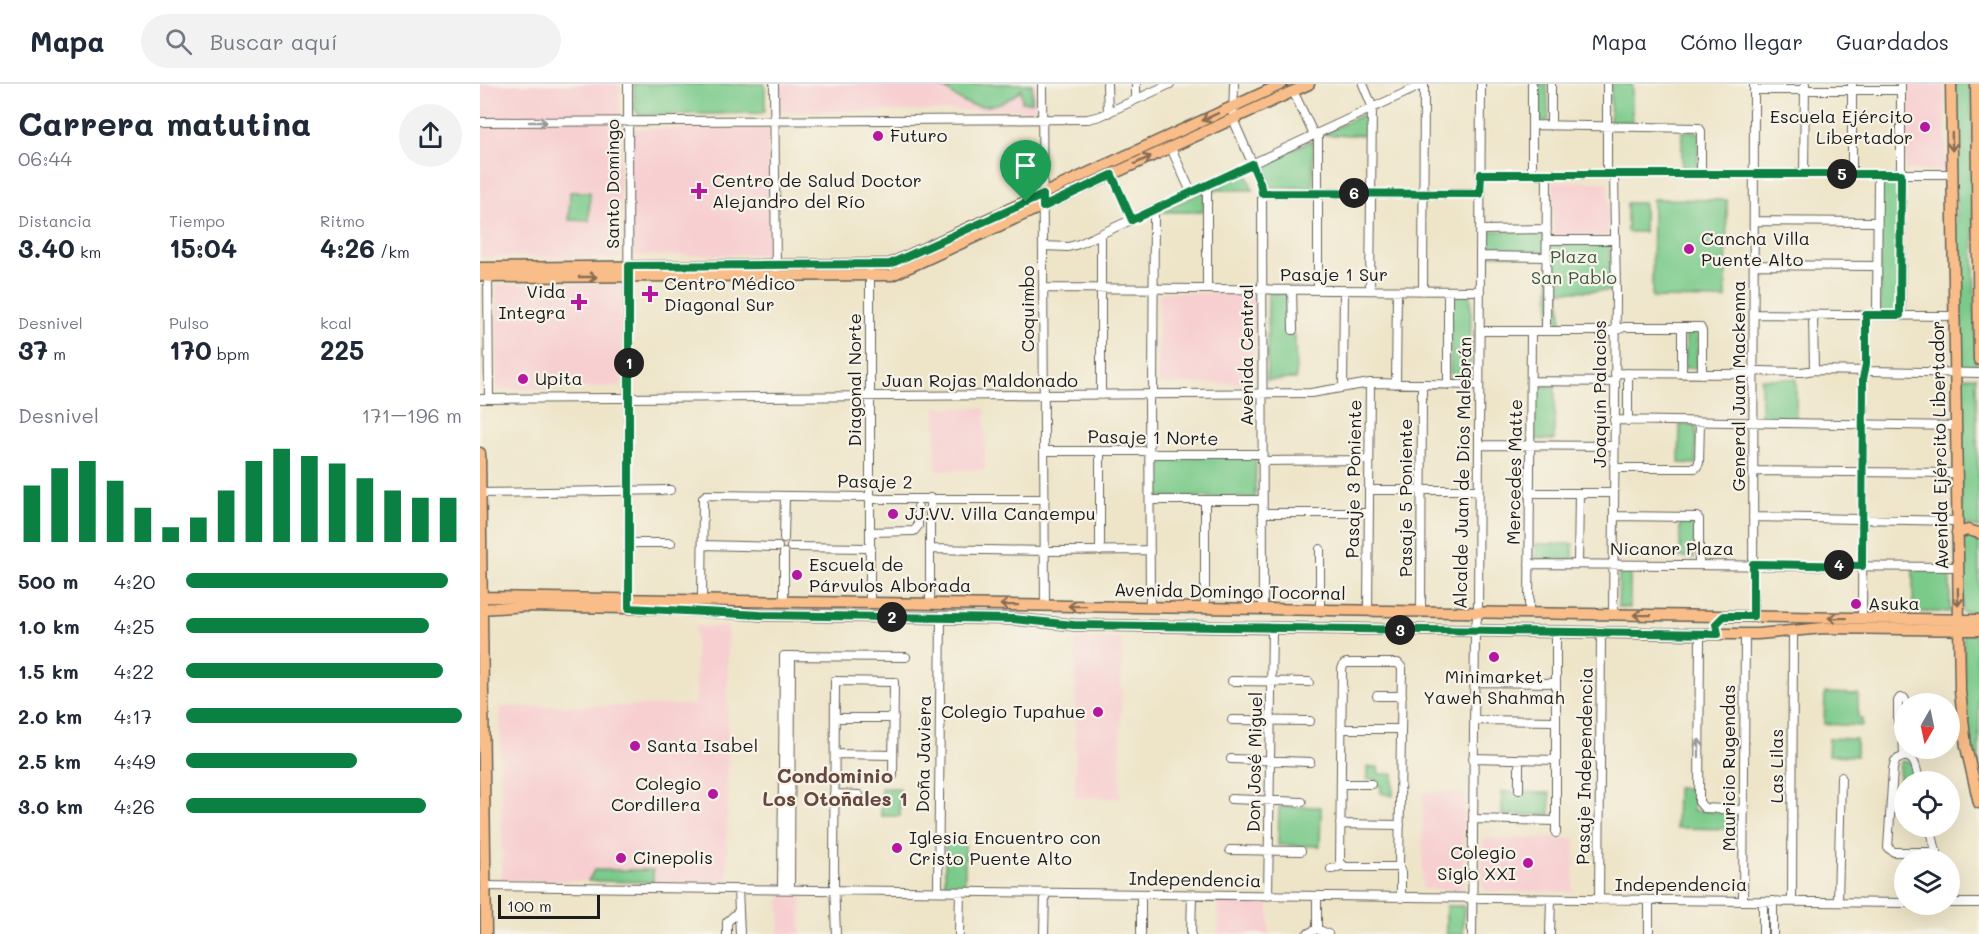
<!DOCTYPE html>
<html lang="es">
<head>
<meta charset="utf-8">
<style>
  body { margin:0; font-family:Mali,sans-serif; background:#f2f2f3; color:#1f2937; height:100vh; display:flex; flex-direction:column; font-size:22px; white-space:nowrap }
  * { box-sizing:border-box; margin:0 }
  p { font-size:20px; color:#747a83 }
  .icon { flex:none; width:33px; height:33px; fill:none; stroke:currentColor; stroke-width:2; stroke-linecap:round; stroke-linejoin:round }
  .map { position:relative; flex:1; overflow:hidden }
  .panel { display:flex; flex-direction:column; background:#fff; width:480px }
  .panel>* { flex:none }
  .needle { width:39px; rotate:189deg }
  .controls { position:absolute; left:1414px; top:609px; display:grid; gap:12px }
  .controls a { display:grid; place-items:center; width:66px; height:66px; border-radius:50%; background:#fff; box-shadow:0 6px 24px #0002; font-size:30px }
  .scale { position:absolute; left:18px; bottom:15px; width:102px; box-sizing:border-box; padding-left:6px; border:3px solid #1c1c1c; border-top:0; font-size:16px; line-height:21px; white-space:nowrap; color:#1c1c1c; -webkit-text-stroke:4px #f7f3e8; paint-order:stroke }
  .pin { position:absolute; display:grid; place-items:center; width:51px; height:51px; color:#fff; margin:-62px -26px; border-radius:50% 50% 50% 0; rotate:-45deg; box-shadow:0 0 6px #0007 }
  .pin .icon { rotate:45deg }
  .km { position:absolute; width:30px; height:30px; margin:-15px; border-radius:50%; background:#222; color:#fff; font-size:16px; line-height:30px; text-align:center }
  .round { display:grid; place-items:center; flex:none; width:63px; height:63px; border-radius:32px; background:#f2f2f3 }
  .overview { display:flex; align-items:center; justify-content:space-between; height:102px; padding:0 18px }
  h1 { font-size:33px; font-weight:700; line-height:45px }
  .stats { display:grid; grid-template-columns:repeat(3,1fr); gap:9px; height:102px; padding:6px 18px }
  .stats div { display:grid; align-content:center }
  .stats b { font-size:26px; font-weight:700 }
  .stats small { font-size:16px; font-weight:400 }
  .stats p { font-size:16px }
  .chart { height:168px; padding:12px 18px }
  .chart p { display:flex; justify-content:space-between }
  .chart svg { width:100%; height:108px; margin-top:6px; stroke:#0b8043; stroke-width:6 }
  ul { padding:0 18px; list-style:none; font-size:20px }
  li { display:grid; grid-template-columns:96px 72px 1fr; align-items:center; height:45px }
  li i { height:15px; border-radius:8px; background:#0b8043 }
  header { display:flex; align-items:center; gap:36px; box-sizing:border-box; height:84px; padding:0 30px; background:#fff; border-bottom:2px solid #e0e1e3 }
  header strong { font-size:28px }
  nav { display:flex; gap:33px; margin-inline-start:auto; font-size:21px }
  .search { width:420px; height:54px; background:#f2f2f3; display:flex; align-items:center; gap:15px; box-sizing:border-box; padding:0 21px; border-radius:33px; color:#747a83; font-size:22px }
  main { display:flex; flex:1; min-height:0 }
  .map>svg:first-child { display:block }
  .built { fill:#f7cfd0 }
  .green { fill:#7aca8a; stroke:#4b7353; stroke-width:1.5 }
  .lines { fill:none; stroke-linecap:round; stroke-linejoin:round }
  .minor-casing { stroke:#666259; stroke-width:10 }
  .major-casing { stroke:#666259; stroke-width:13 }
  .minor { stroke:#fff; stroke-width:8 }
  .major { stroke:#f8bd88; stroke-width:10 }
  .oneway { stroke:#8a6c52 }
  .oneway2 { stroke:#999 }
  .route-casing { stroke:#fff; stroke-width:12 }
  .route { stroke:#0b8043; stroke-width:8 }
  .poi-dot { fill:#b5179e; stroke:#f7f3e8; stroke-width:2 }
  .labels { text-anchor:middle; stroke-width:4.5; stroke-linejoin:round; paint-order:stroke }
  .poi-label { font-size:18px; fill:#1c1c1c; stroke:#f7f3e8; text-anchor:start }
  .street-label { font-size:18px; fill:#1c1c1c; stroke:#f7f3e8 }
  .park-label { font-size:18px; fill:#3d5942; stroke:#f7f3e8 }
  .neighbourhood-label { font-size:20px; font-weight:bold; fill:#66483e; stroke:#f7f3e8 }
</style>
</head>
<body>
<header>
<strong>Mapa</strong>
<div class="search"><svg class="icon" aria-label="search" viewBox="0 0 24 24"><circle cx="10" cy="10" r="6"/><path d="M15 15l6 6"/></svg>Buscar aquí</div>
<nav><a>Mapa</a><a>Cómo llegar</a><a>Guardados</a></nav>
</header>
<main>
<section class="panel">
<div class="overview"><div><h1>Carrera matutina</h1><p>06:44</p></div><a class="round"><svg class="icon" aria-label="share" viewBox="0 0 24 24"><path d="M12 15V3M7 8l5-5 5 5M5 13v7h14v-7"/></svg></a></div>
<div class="stats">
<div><p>Distancia</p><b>3.40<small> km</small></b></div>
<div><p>Tiempo</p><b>15:04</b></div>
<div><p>Ritmo</p><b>4:26<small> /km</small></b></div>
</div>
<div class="stats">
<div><p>Desnivel</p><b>37<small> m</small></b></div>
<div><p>Pulso</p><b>170<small> bpm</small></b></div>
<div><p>kcal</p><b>225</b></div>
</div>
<div class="chart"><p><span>Desnivel</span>171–196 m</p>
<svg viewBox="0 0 160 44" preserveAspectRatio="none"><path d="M5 44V21M15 44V14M25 44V11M35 44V19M45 44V30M55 44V38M65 44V34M75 44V23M85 44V11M95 44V6M105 44V9M115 44V12M125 44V18M135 44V23M145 44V26M155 44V26"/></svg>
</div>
<ul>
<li><b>500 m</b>4:20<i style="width:95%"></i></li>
<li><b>1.0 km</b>4:25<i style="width:88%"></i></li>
<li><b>1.5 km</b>4:22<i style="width:93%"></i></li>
<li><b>2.0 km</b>4:17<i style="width:100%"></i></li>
<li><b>2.5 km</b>4:49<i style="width:62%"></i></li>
<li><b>3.0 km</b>4:26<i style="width:87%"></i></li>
</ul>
</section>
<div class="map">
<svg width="1499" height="850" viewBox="0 0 1499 850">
  <rect width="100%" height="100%" fill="#f7f3e8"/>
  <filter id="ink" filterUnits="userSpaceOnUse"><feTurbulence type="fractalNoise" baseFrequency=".0167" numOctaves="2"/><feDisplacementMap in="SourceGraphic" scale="12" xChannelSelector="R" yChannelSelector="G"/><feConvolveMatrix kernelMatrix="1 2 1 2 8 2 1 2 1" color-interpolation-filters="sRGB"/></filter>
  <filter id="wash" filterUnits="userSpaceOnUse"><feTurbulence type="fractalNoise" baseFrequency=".008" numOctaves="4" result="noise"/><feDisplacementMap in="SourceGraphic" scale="24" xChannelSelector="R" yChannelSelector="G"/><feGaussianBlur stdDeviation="1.35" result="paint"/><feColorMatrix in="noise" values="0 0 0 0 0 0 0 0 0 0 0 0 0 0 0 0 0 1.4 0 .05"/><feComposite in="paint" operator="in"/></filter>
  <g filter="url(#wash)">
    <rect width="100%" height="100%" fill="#eee5c9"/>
    <path class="built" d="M0,0H140V174L0,173Z
      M300,0H555V26L300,28Z
      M1425,0H1464L1467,86H1425Z
      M288,44L289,170L151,172L150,45Z
      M1073,97L1128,98V152H1074Z
      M141,199V303L17,306V201Z
      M683,208L770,210L774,212L773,296L770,299L682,300L678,298L679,211Z
      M456,324H505V386H456Z
      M215,542L248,543L247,799L21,796L22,769L20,623L216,621Z
      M596,555H642L640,714H595Z
      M984,708L983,802L979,806L942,805L943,709Z
      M1095,754L1093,808L1005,807L1002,803L1003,755Z
      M300,807L322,808L321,850H299Z
      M739,818L789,819V850H738Z"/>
    <path class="green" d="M154,0H285V26L283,29L159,31L154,24Z
      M458,0H552V18H542L541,5C525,22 500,28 478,15C470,9 468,4 458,3Z
      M1055,0H1067L1069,37H1055Z
      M1131,0H1152V38H1130Z
      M1475,0H1491L1496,283L1478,282Z
      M886,29V51H846L845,49Z
      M1202,47L1219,48L1218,85L1202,84Z
      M833,56V104L786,103L778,81Z
      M766,88L773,106H733V104Z
      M1403,93L1418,94V227H1400V96Z
      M724,107L723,128H683V126Z
      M90,108H110L109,137L89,136Z
      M1173,115L1247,116L1246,215L1172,214Z
      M1147,119H1164V148H1147Z
      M1009,147H1063L1064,159L1130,160L1131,207H1080L1081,240H1070L1069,171H1010Z
      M788,209H809L812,251H815L816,295L787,296Z
      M971,210H991L990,296H970Z
      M1206,247H1218L1217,284H1205Z
      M1496,292L1499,444L1485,441L1482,444L1479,294Z
      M1281,295H1316V334L1281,333Z
      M1055,301L1075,302L1074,356L1054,355Z
      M1200,341L1216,342V380L1199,379Z
      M675,372L776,373L775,414L675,413Z
      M1200,439L1215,440L1214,474L1200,473Z
      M1487,451L1499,453V528H1482V452Z
      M1056,460H1093V476H1056Z
      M1433,484L1470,485V528H1433Z
      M1139,485H1150V524L1138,523Z
      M1483,550H1494L1496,552L1499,633V701L1486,631Z
      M1345,609L1378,610V635H1382V642L1344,640Z
      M1349,654L1376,655V672L1348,671Z
      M1426,677L1432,679L1436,697L1425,698V726H1416L1420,678Z
      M887,683H898L899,690H913V712L901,709V702H895V695H887Z
      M401,704H420V732H401Z
      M1197,704L1214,705L1213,727L1256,728V745L1196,744Z
      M1022,708L1070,709V731H1022Z
      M799,723H841L840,762L798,761Z
      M465,753H485V803H465Z
      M114,786H173V798L108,797Z
      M966,822H984L983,850H966Z"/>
  </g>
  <g filter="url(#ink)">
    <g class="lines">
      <g class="minor-casing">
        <path id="minor" d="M148,0L149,519
          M294,0L296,184
          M562,0L565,521
          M627,0L628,29
          M656,0V15
          M754,0L753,35L779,95L782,105L783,525
          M883,0L892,22L890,206
          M1274,6H1421
          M813,7L834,51
          M0,38L608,35L620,32L690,0
          M1052,41L1219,44L1221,47V90
          M1071,42V0
          M691,64L711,108
          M1001,90H1473
          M1052,90V0
          M1127,90V0
          M1324,90L1325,0
          M1372,90V0
          M632,91L652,136
          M782,109L1001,110
          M1274,137L1397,138
          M1000,146L1067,145
          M1067,156H1135
          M563,162L588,163L599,160L944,0
          M1000,172L1067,173
          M1274,181L1397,182
          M390,189V519
          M8,193L9,315
          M563,204L1000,207
          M727,205V101
          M812,206L813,246
          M838,206V50
          M943,207L944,0
          M1274,230L1475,232
          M1333,231L1334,286
          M1397,231L1398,90
          M1421,231V0
          M1000,247H1135L1144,243H1220L1222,247V290
          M1066,247L1067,90
          M1135,289L1267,290L1280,287L1322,288L1334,286L1499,289
          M1202,290V243
          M1051,297L1135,298
          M916,300L917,207
          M968,301V207
          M863,303L864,206
          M673,310L674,125
          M621,311V150
          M669,311L670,523
          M0,315L831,309L890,299L999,301
          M1134,336L1476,342
          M1148,337V289
          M999,361L1134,362
          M564,367H664L676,370H782
          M620,367V467
          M782,377L889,376
          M1134,384H1216L1219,379L1220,338
          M1274,387L1477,389
          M889,406H998
          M0,409L190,406
          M1050,409H1134
          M450,414V520
          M670,416H782
          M725,416V524
          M782,429H888
          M1134,432L1217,433L1219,435V480
          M1273,433L1477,437
          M390,448L434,447L438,442V423
          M304,455L305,412
          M149,459H191
          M223,461L298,463
          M311,463L391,464
          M450,465L565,467L670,466
          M1049,480L1478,483
          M1098,480L1099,409
          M222,516L223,414L226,411L385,413L398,415H565
          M304,517V469
          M840,526V465
          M888,527L890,299
          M941,527L942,300
          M1049,529L1051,247
          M1133,530L1136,210L1134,90
          M1273,532L1274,0
          M1382,534L1383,295L1386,280V231
          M1220,550L1219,718L1224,724L1264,726
          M752,597L829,598
          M994,598L1076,599
          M897,612H922
          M355,634H414
          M752,636L830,637
          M994,636L1076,637
          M861,645H921
          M355,670L413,671
          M1424,673L1423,643L1418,639V617L1420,614H1424L1427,620
          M993,674L1076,676
          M751,675L830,678
          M1439,698C1437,684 1434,664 1415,677L1413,685L1408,764L1414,768H1457
          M861,700H891
          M1039,706V675
          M354,710L379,711
          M751,715L822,718
          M993,735L1076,737
          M860,740L920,741
          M1450,742L1458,776
          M1076,749V548
          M750,766L821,767
          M919,783H865L860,778L862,585L864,580L866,579H918L922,584L919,783L921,789V814
          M851,785L856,784L862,781
          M5,802L1425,819
          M258,805L260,850
          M302,805L304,572L426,573
          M310,805L311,572
          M458,807L461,533
          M788,812L792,544
          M1119,816L1121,549
          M1263,817L1265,551
          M1312,817L1313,548
          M1358,818L1361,693
          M1470,819H1499
          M837,845V813
          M837,845L848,850
          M247,850V838L258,828
          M356,850L354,799L355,597L414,598L413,692
          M479,850L480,808
          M564,850L565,809
          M661,850V810
          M711,850L712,811
          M827,850L837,845
          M992,850L995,547L998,528L1001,0
          M1070,850L1071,815
          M1169,850V816
          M1283,850V817
          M1293,850V817"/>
      </g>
      <g class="major-casing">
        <path id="major" d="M1471,0L1480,607L1486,663L1499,719
          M1496,0L1499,276
          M0,184L410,180L802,0
          M0,191L8,193L412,191L829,0
          M0,369L6,850
          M1477,449L1488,446L1499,449
          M0,513L1499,536
          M0,525L47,522L193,525L280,531L533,535L594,541L1220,550H1278L1344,544L1499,546"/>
      </g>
      <use href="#minor" class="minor"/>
      <use href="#major" class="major"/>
    </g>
    <defs><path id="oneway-shaft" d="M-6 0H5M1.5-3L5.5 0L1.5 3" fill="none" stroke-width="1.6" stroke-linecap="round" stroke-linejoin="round" transform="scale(1.5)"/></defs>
    <g class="oneway">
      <use href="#oneway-shaft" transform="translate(730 33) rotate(155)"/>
      <use href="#oneway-shaft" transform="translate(1472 58) rotate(89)"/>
      <use href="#oneway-shaft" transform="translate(663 76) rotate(-25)"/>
      <use href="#oneway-shaft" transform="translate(108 193)"/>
      <use href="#oneway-shaft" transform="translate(1478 513) rotate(89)"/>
      <use href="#oneway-shaft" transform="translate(529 521) rotate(-179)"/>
      <use href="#oneway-shaft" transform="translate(597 522) rotate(-179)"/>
      <use href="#oneway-shaft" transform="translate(1162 531) rotate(-179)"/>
      <use href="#oneway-shaft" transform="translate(1357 534) rotate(-179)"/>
    </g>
    <g class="oneway2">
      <use href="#oneway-shaft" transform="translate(58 38)"/>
      <use href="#oneway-shaft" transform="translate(1219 664) rotate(-89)"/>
    </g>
  </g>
  <g class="lines" filter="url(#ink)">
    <g class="route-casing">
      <path id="route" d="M772,80L780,99L782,109L1000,110L1001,90H1421L1420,231H1386V280L1383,295L1382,482L1273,480V532H1244L1236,540L1238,550L594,541L533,535L280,531L149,524V182L410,180L563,111V123L632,91L652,136Z"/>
    </g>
    <use href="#route" class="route"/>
  </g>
  <g class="poi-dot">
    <circle cx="1445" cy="43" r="6"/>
    <circle cx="398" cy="52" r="6"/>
    <path d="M216 98h6v6h6v6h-6v6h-6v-6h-6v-6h6z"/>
    <circle cx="1209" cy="165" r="6"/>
    <path d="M167 201h6v6h6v6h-6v6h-6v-6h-6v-6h6z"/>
    <path d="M96 209h6v6h6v6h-6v6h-6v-6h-6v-6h6z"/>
    <circle cx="43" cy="295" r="6"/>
    <circle cx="413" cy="430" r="6"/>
    <circle cx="317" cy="491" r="6"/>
    <circle cx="1376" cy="520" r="6"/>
    <circle cx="1014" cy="573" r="6"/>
    <circle cx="618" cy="628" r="6"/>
    <circle cx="155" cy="662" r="6"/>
    <circle cx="233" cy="710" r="6"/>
    <circle cx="417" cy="764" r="6"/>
    <circle cx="141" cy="774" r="6"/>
    <circle cx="1048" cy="779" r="6"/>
  </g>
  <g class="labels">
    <g class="poi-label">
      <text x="1433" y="39" text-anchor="end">Escuela Ejército<tspan x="1433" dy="21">Libertador</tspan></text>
      <text x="410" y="58">Futuro</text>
      <text x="232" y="103">Centro de Salud Doctor<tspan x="232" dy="21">Alejandro del Río</tspan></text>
      <text x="1221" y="161">Cancha Villa<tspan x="1221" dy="21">Puente Alto</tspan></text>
      <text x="184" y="206">Centro Médico<tspan x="184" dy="21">Diagonal Sur</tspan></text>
      <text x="86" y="214" text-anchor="end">Vida<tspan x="86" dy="21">Integra</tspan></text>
      <text x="55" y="301">Upita</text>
      <text x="425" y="436">JJ.VV. Villa Canaempu</text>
      <text x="329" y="487">Escuela de<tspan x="329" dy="21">Párvulos Alborada</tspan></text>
      <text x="1388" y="526">Asuka</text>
      <text x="1014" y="599" text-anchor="middle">Minimarket<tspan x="1014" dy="21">Yaweh Shahmah</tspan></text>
      <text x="606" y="634" text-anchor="end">Colegio Tupahue</text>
      <text x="167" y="668">Santa Isabel</text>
      <text x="221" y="706" text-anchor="end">Colegio<tspan x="221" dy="21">Cordillera</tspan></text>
      <text x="429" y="760">Iglesia Encuentro con<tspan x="429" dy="21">Cristo Puente Alto</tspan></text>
      <text x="1036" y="775" text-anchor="end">Colegio<tspan x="1036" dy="21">Siglo XXI</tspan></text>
      <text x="153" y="780">Cinepolis</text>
    </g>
    <g class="street-label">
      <text transform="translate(133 100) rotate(-90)" y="6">Santo Domingo</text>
      <text x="854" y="197">Pasaje 1 Sur</text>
      <text transform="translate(548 225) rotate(-90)" y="6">Coquimbo</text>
      <text transform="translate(767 271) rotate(-90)" y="6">Avenida Central</text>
      <text transform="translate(375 296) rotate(-90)" y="6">Diagonal Norte</text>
      <text x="500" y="303">Juan Rojas Maldonado</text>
      <text transform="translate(1259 302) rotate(-90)" y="6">General Juan Mackenna</text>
      <text transform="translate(1120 310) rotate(-90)" y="6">Joaquín Palacios</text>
      <text transform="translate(673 354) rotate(1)" y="6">Pasaje 1 Norte</text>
      <text transform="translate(1460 361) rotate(-91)" y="6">Avenida Ejército Libertador</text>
      <text transform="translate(1035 388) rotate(-89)" y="6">Mercedes Matte</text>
      <text transform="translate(983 389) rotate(-89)" y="6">Alcalde Juan de Dios Malebrán</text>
      <text transform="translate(874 395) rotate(-89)" y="6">Pasaje 3 Poniente</text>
      <text transform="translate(395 398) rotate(1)" y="6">Pasaje 2</text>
      <text transform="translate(926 414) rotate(-90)" y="6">Pasaje 5 Poniente</text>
      <text x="1192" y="471">Nicanor Plaza</text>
      <text transform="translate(750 508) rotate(1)" y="6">Avenida Domingo Tocornal</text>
      <text transform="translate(444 670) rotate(-89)" y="6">Doña Javiera</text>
      <text transform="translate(775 678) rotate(-89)" y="6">Don José Miguel</text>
      <text transform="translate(1105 682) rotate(-89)" y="6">Pasaje Independencia</text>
      <text transform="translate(1297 682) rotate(-90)" y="6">Las Lilas</text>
      <text transform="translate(1249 684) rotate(-90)" y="6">Mauricio Rugendas</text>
      <text transform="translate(715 796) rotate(1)" y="6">Independencia</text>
      <text x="1201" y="807">Independencia</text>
    </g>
    <g class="park-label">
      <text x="1094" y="179">Plaza<tspan x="1094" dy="21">San Pablo</tspan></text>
    </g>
    <g class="neighbourhood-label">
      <text x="355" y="699">Condominio<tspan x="355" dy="23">Los Otoñales 1</tspan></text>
    </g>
  </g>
</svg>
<div class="controls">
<a><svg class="needle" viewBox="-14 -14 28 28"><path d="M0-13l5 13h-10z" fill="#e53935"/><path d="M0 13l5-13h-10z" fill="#747a83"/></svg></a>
<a><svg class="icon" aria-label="locate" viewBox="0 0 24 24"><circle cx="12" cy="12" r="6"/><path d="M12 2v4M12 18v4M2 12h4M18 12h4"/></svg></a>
<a><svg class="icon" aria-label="layers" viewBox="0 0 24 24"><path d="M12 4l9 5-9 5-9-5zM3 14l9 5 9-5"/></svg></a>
</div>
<div class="scale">100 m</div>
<div class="pin" style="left:546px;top:118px;background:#1e9e55"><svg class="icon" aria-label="arrive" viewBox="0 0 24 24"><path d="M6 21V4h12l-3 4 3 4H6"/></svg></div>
<b class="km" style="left:149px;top:279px">1</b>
<b class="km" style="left:412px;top:533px">2</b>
<b class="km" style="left:920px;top:546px">3</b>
<b class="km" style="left:1359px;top:481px">4</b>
<b class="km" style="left:1362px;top:90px">5</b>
<b class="km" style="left:874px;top:109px">6</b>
</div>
</main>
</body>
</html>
